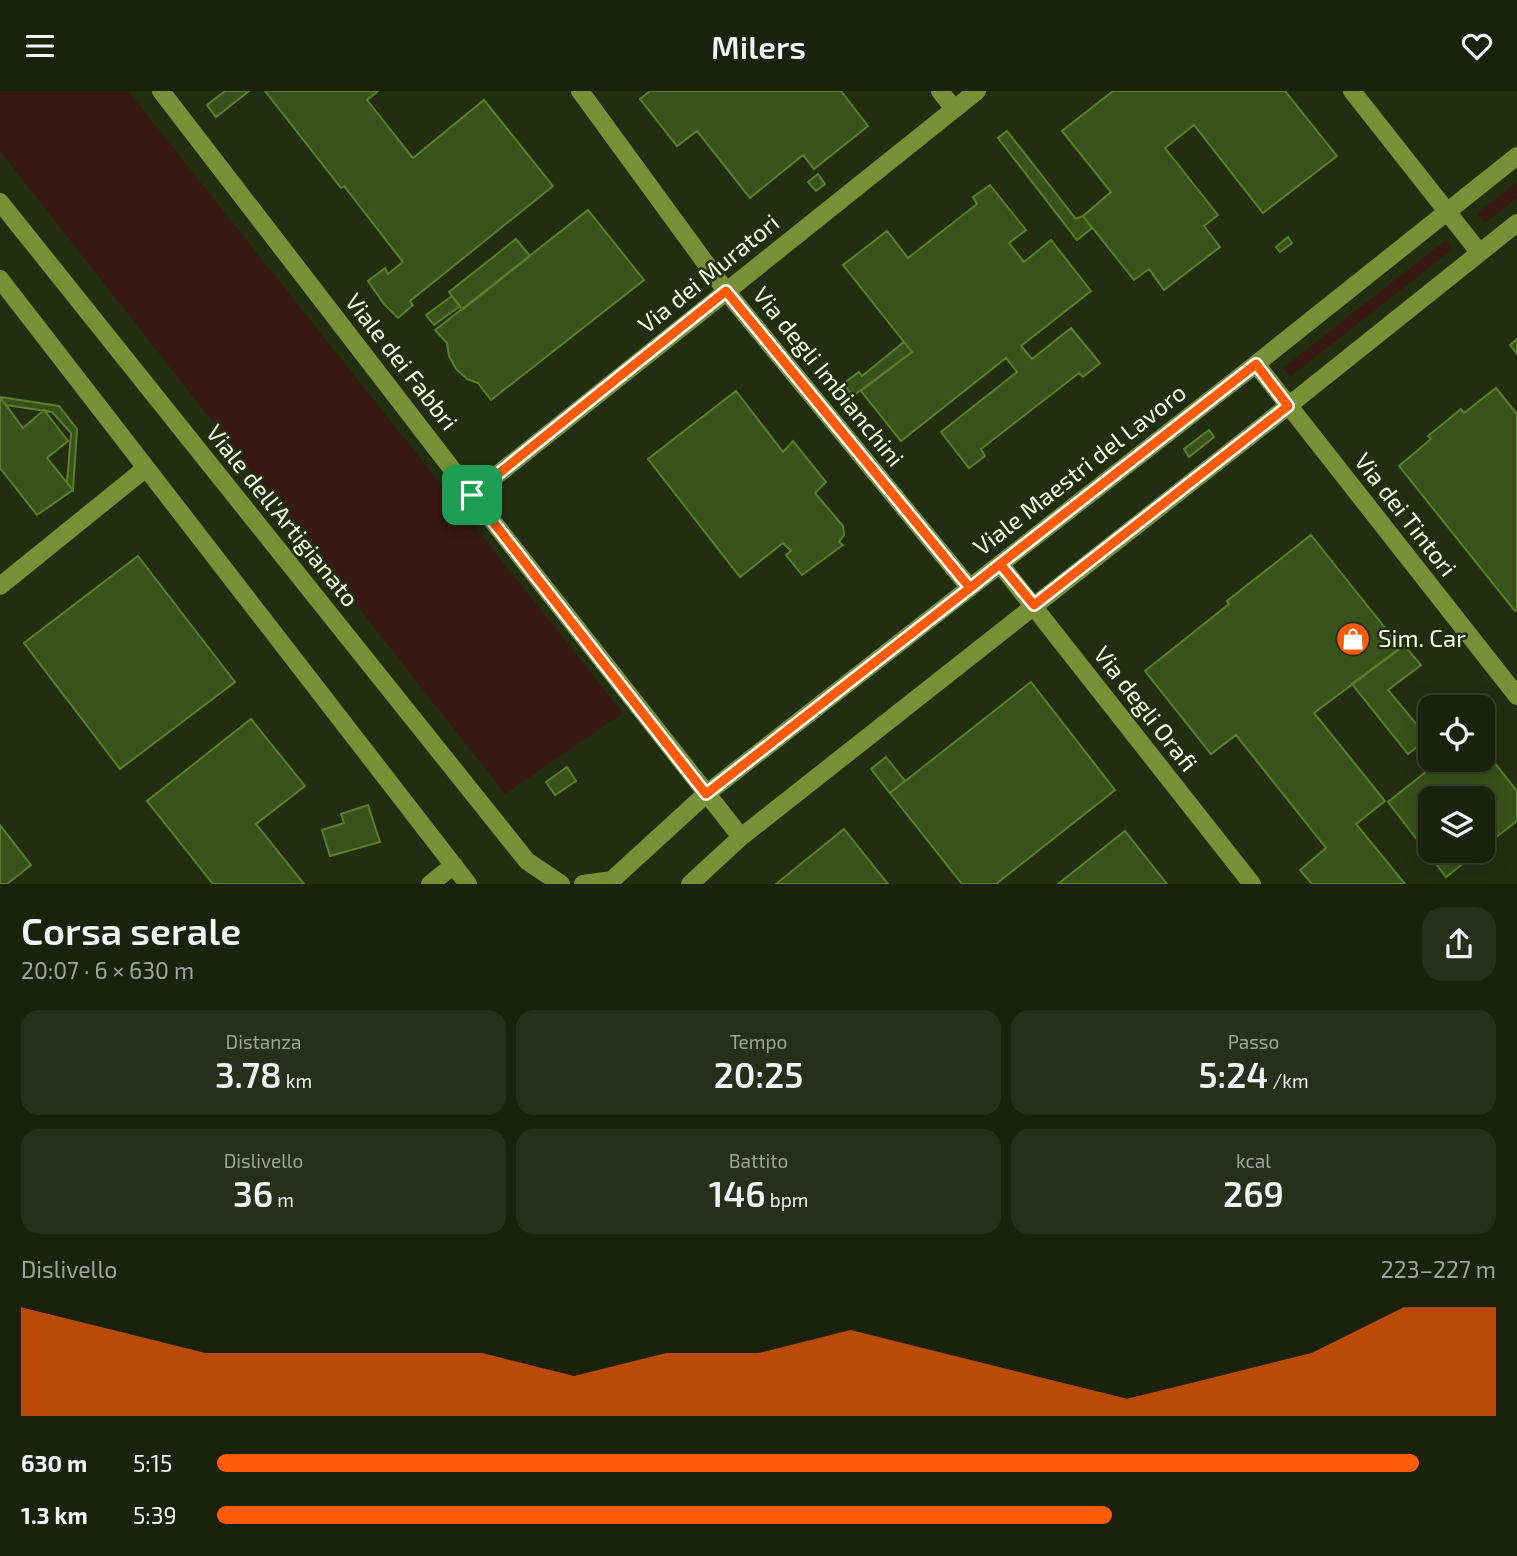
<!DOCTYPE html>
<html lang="it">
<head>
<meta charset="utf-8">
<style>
  body { margin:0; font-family:"Exo 2",sans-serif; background:#272f1a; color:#f1f3f6; height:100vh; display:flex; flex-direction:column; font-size:26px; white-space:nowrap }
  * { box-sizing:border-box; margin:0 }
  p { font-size:23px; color:#9fa49d }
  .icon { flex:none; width:38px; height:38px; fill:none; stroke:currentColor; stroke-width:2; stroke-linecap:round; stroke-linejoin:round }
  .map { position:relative; height:793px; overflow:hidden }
  .side { display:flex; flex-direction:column; background:#1a220c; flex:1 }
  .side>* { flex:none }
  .buttons { position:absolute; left:1418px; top:604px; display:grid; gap:14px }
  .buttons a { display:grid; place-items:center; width:77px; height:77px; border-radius:14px; background:#1a220c; box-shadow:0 4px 18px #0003,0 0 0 2px #383f2d; font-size:35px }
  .pin { position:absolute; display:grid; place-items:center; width:60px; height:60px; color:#fff; margin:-30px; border-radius:14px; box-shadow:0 4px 10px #0006 }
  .round { display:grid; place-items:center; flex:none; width:74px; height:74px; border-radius:21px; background:#272f1a }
  .head { display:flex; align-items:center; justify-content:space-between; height:119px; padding:0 21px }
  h1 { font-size:38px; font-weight:600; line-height:52px }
  .stats { display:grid; grid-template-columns:repeat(3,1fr); gap:10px; height:119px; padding:7px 21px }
  .stats div { display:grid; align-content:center; border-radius:18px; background:#272f1a; text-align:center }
  .stats b { font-size:35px; font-weight:600 }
  .stats small { font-size:19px; font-weight:400 }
  .stats p { font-size:19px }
  .chart { height:196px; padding:14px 21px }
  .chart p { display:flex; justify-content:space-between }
  .chart svg { width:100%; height:126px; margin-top:7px; fill:#ff5b09; opacity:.7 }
  ul { padding:0 21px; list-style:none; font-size:23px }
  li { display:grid; grid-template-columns:112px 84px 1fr; align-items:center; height:52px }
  li i { height:18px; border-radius:9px; background:#ff5b09 }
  header { display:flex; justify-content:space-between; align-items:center; height:91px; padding:0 21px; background:#1a220c; font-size:32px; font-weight:600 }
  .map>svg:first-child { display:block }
  .green { fill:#391a12 }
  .building { fill:#39511a; stroke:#5a7f2a; stroke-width:2 }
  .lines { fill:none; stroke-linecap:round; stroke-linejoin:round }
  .minor { stroke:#789137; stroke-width:18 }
  .route-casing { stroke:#fff; stroke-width:14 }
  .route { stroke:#ff5b09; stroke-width:9 }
  .labels { text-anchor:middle; stroke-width:5; stroke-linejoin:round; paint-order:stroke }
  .street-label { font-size:24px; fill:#f3ffdd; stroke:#222e10 }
  .poi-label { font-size:24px; fill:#f3ffdd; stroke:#222e10; text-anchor:start }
</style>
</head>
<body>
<header><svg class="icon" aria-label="menu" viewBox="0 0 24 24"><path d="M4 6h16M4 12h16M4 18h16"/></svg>Milers<svg class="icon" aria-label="heart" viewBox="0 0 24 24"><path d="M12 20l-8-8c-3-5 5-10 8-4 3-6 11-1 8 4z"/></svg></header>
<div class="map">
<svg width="1517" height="793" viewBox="0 0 1517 793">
  <rect width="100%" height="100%" fill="#222e10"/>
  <path class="green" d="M0,0H128L623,622L505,703L0,60Z
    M1517,91V107L1485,132L1477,122Z
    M1446,149L1453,158L1290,286L1283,277Z"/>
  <path class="building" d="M225,0H249L216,26L207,14Z
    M265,0H378L367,9L413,67L484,9L553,95L410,210L413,214L398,227L384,213L368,190L385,177L388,183L403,171L344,95L341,97Z
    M650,0H841L868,35L814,78L803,64L750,107L697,40L677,55L640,8Z
    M1113,0H1285L1337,65L1263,122L1194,34L1165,57L1218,124L1204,135L1220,156L1164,199L1149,178L1134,189L1083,125L1111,101L1062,40Z
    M1007,40L1076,128L1083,125L1092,137L1077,149L998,47Z
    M818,83L825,93L816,100L808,91Z
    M990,94L1026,139L1009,152L1024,171L1051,149L1091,200L1021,255L1032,268L1071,237L1100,272L1083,286L1079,282L981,358L985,365L969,377L941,341L1017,281L1006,267L901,350L861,300L912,261L843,174L887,140L908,167L977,113L973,106Z
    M588,119L644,189L491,309L478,292L467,288L456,278L449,265L447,252L435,239Z
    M1288,146L1292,152L1280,161L1276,156Z
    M516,148L530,165L462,219L449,201Z
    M452,205L460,215L434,234L426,224Z
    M1517,248V263L1510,254Z
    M904,251L912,261L853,305L843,293L859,281L862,285Z
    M1496,297L1517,323V518L1515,520L1399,375L1431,348L1428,345L1461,318L1464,322Z
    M736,300L783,361L793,350L826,391L815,402L843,435L844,444L839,451L843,454L802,484L786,464L791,460L783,452L740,486L648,368Z
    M0,306L23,337L44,319L68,350L47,367L73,399L37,424L0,377Z
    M0,306L59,315L77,338L73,399L67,392L71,342L52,321L6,314Z
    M1209,339L1214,346L1189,366L1184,358Z
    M1311,444L1401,557L1314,622L1385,710L1356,733L1405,793H1312L1300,779L1326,757L1236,644L1211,663L1145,580L1229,513L1227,510Z
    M138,465L235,591L120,678L24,552Z
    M1404,554L1421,574L1388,599L1428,647L1408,663L1352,593Z
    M1031,591L1115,699L996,793H962L890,702Z
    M251,628L305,695L256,733L304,793H213L147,710Z
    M1482,656L1517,700V730L1482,757V707H1430V760H1479L1446,786L1388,711L1442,668H1482Z
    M886,666L905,690L890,702L871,678Z
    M567,676L576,690L555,704L546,691Z
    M368,714L380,751L330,765L322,739L344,732L341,723Z
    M0,734L31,774L7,793H0Z
    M844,738L888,793H776Z
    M1125,740L1167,793H1058Z"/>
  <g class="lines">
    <path class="minor" d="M161,0L472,404L741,746
      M580,0L726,200L970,497
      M940,0L954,18
      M1352,0L1479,161
      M0,111L527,770L561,793
      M0,188L468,793
      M1256,273L1517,605
      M472,404L977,0
      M1000,473L1252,793
      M0,495L146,377
      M430,793L454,774
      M583,793L612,789L706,703L1256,273L1517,65
      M690,793L741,746L1288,315L1517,132"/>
  </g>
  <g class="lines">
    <g class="route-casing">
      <path id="route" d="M472,404L706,703L970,497L1000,473L1034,514L1288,315L1256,273L1000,473L970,497L726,200L472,404"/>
    </g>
    <use href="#route" class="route"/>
  </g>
  <defs>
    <g id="shop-disc" transform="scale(1.75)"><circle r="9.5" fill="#ff5b09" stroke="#222e10"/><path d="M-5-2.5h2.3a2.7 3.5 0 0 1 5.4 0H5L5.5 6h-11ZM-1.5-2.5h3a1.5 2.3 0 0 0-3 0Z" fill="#fff"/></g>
  </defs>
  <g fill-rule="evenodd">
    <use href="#shop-disc" x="1353" y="548"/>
  </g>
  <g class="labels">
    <g class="street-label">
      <text transform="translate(709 183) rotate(-39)" y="8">Via dei Muratori</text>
      <text transform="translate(401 271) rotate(52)" y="8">Viale dei Fabbri</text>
      <text transform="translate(828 286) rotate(51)" y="8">Via degli Imbianchini</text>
      <text transform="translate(1080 379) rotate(-38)" y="8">Viale Maestri del Lavoro</text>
      <text transform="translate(1405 424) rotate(52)" y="8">Via dei Tintori</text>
      <text transform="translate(282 425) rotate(51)" y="8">Viale dell'Artigianato</text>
      <text transform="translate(1145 618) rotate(52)" y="8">Via degli Orafi</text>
    </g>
    <g class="poi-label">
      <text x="1378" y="556">Sim. Car</text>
    </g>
  </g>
</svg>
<div class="buttons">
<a><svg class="icon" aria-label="locate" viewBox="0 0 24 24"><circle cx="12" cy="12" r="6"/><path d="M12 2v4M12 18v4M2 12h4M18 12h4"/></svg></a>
<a><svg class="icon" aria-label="layers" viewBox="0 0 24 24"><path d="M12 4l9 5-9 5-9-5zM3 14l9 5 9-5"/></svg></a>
</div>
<div class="pin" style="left:472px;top:404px;background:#1e9e55"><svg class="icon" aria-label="arrive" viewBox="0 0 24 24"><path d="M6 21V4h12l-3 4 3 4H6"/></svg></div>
</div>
<section class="side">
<div class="head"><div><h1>Corsa serale</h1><p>20:07 · 6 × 630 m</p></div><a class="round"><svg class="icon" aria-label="share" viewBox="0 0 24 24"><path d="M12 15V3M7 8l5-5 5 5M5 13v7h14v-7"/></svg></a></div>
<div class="stats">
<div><p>Distanza</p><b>3.78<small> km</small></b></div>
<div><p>Tempo</p><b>20:25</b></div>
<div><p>Passo</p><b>5:24<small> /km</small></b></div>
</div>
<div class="stats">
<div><p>Dislivello</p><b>36<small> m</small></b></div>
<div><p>Battito</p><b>146<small> bpm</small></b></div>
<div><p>kcal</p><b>269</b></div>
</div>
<div class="chart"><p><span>Dislivello</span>223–227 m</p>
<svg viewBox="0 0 160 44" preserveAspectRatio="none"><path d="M0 44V6L10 14L20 22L30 22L40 22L50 22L60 30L70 22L80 22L90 14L100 22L110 30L120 38L130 30L140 22L150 6L160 6V44z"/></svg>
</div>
<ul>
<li><b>630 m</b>5:15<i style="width:94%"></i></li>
<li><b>1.3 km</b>5:39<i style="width:70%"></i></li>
</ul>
</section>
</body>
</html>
